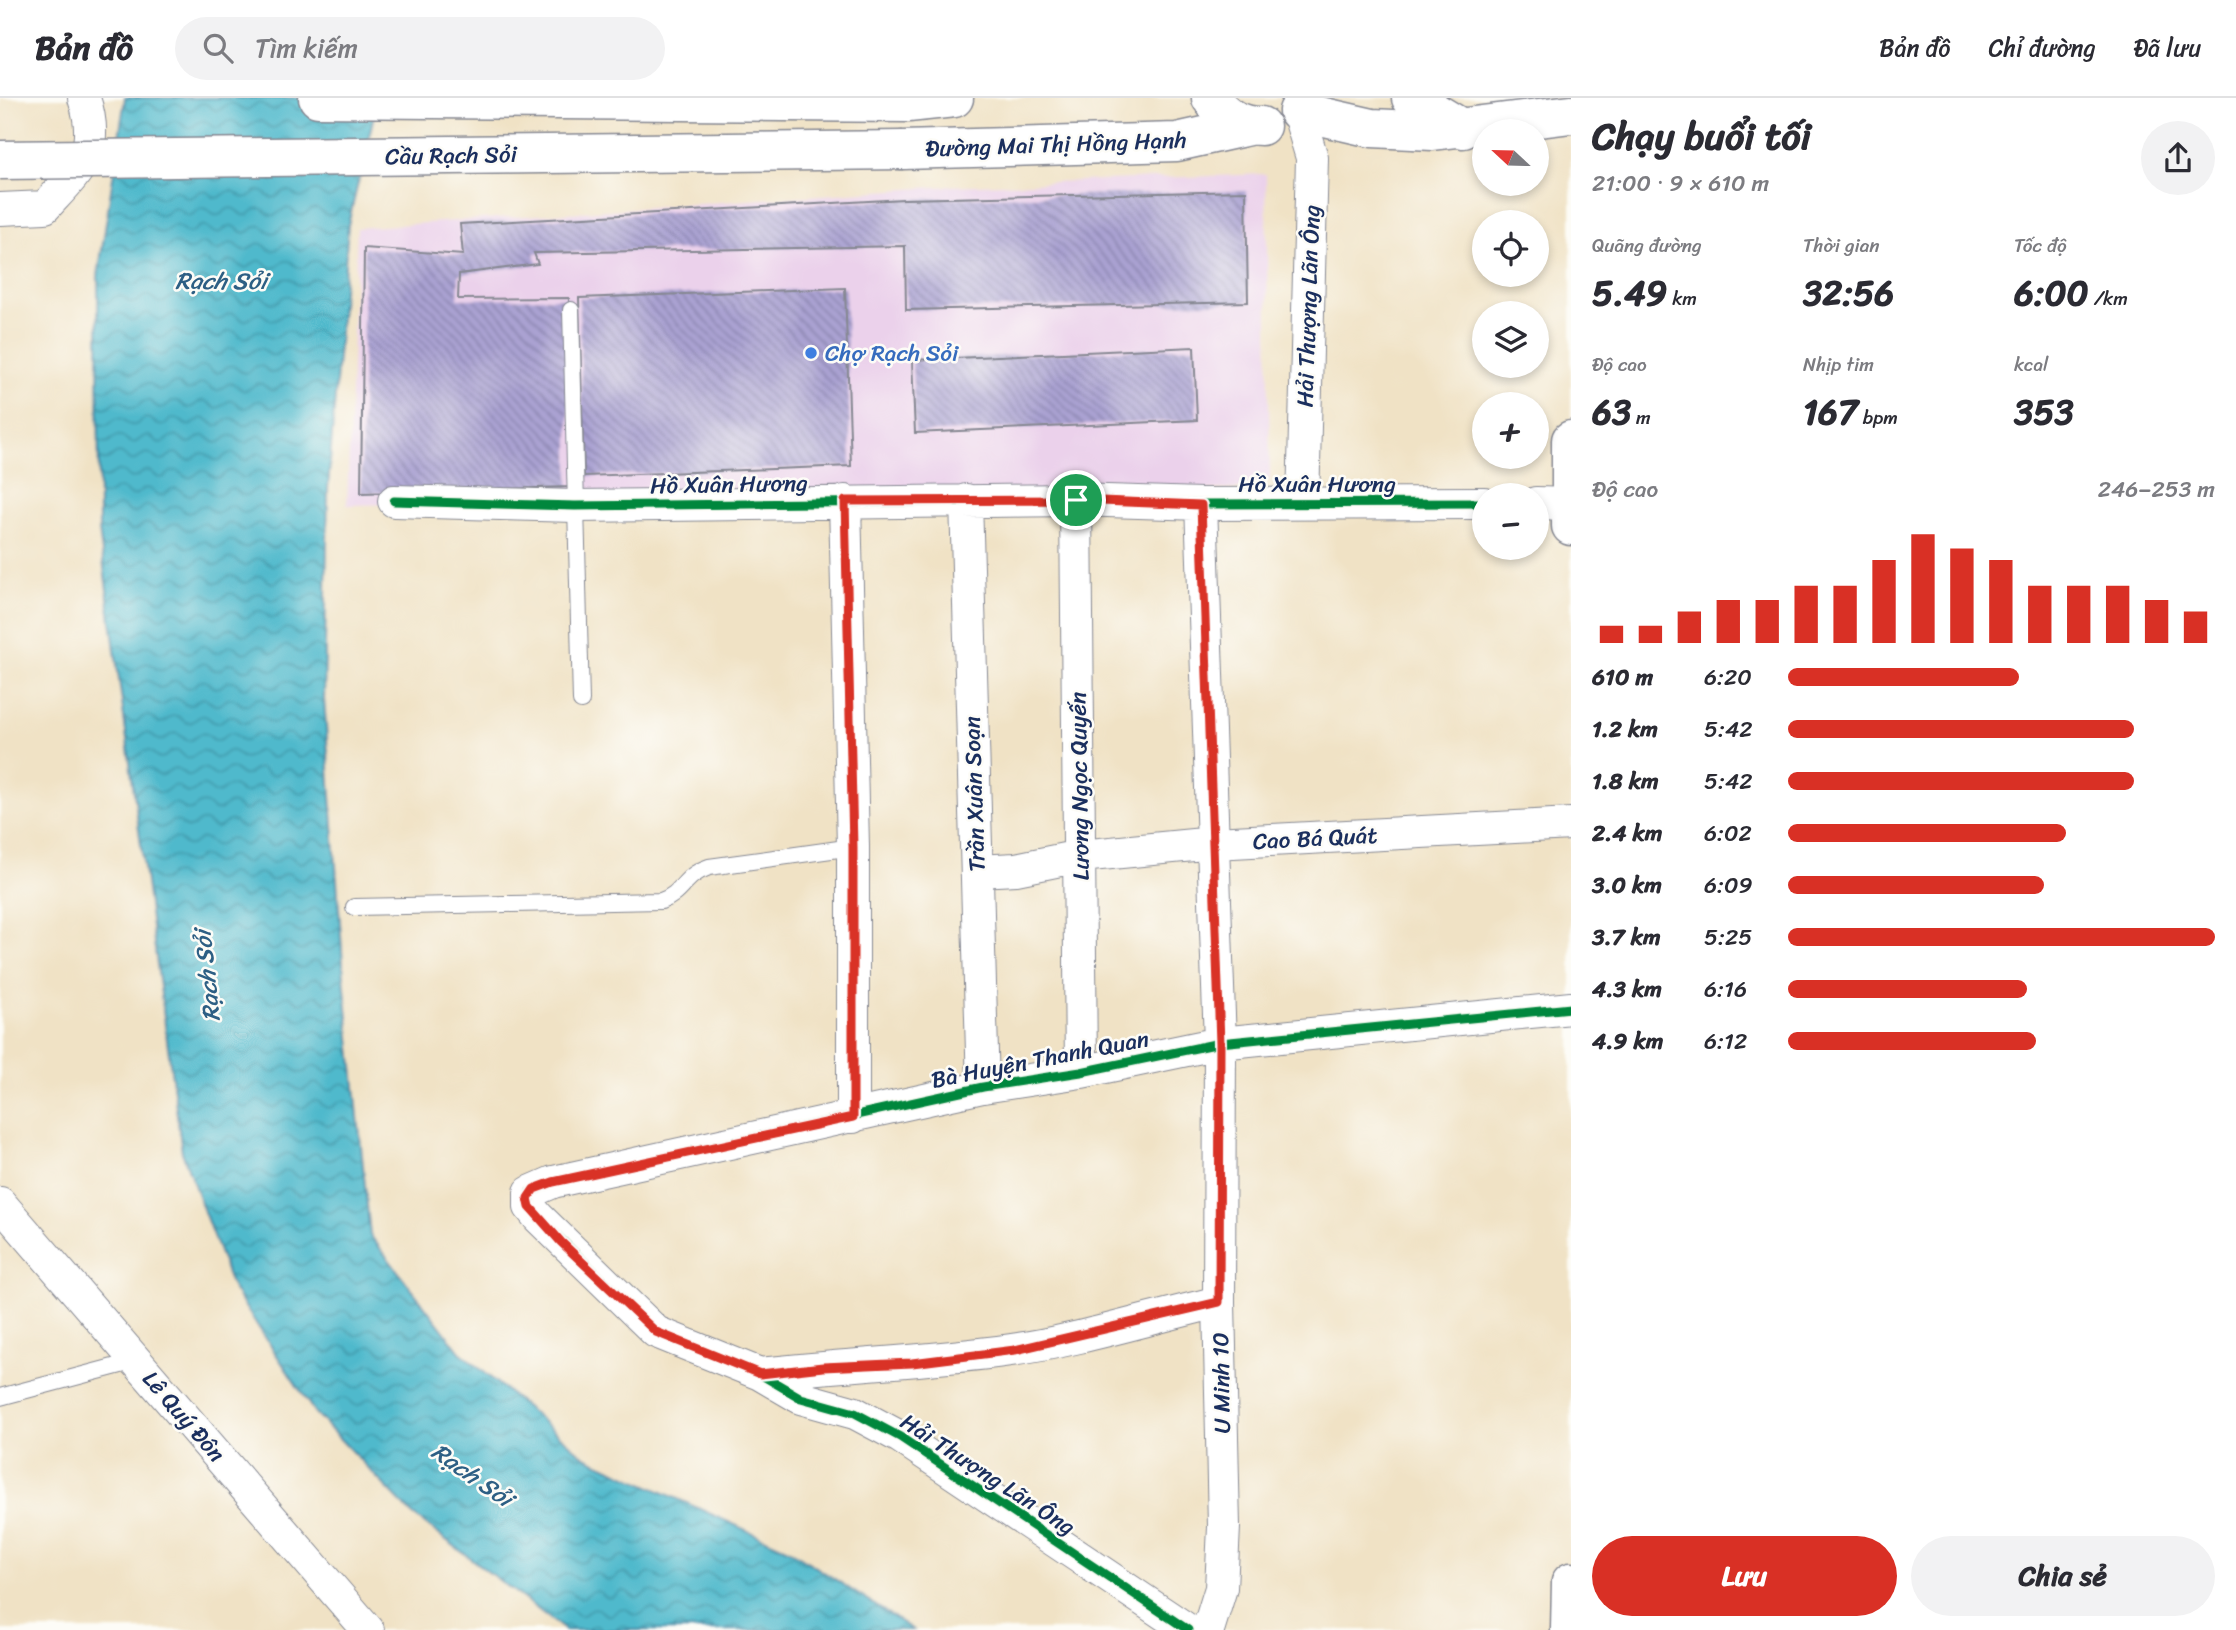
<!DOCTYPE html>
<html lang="vi">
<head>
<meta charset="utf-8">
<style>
  body { margin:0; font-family:Sriracha,sans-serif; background:#f2f2f3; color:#2b2b33; height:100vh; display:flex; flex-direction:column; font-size:26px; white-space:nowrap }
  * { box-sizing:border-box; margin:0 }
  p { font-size:23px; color:#7c7c81 }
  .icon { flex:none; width:38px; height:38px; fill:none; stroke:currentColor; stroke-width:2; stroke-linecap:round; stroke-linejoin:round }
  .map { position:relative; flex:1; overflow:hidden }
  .drawer { display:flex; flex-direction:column; background:#fff; width:665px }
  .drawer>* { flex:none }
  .needle { width:46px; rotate:292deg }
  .buttons { position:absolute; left:1472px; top:21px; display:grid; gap:14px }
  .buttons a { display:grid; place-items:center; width:77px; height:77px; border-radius:50%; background:#fff; box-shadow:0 4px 10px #0003; font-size:35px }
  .pin { position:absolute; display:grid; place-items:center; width:60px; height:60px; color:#fff; margin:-30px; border:4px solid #fff; border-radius:50%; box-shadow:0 2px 7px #0007 }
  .round { display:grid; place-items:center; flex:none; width:74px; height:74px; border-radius:37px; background:#f2f2f3 }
  .summary { display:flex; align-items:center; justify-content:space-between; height:119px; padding:0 21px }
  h1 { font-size:38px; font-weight:800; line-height:52px }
  .metrics { display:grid; grid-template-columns:repeat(3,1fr); gap:10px; height:119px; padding:7px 21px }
  .metrics div { display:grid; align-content:center }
  .metrics b { font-size:35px; font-weight:800 }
  .metrics small { font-size:19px; font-weight:400 }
  .metrics p { font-size:19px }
  .chart { height:196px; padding:14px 21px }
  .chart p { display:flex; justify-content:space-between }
  .chart svg { width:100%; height:126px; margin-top:7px; stroke:#d93025; stroke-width:6 }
  .primary-button { display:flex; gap:14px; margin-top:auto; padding:14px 21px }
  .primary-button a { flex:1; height:80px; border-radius:42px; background:#d93025; color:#fff; font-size:28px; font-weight:800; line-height:80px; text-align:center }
  .primary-button a+a { background:#f2f2f3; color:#2b2b33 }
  ul { padding:0 21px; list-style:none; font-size:23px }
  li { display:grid; grid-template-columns:112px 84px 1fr; align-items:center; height:52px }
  li i { height:18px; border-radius:9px; background:#d93025 }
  header { display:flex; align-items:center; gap:42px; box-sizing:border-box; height:98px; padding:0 35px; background:#fff; border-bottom:2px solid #e1e1e2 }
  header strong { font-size:33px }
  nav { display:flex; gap:38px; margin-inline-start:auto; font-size:24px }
  .search { width:490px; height:63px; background:#f2f2f3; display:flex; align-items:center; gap:18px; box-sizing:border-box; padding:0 24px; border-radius:38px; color:#7c7c81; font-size:26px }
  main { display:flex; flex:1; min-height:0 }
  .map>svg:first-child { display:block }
  .built { fill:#ebd1eb }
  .water { fill:url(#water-waves); stroke:#357495; stroke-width:2 }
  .building { fill:url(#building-back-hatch) }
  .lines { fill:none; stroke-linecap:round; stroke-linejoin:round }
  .service-casing { stroke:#868892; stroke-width:18 }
  .minor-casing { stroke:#868892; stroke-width:34 }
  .tertiary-casing { stroke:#868892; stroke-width:41 }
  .primary-casing { stroke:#868892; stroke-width:41 }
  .service { stroke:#fff; stroke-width:16 }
  .minor { stroke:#fff; stroke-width:32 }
  .tertiary { stroke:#fff; stroke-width:38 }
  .primary { stroke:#fff; stroke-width:38 }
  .primary-bridge-casing { stroke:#868892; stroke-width:41; stroke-linecap:butt }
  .primary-bridge { stroke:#fff; stroke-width:38 }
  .cycleway-casing { stroke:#fdfcf7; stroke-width:13 }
  .cycleway { stroke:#00873e; stroke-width:9 }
  .route-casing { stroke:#fff; stroke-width:14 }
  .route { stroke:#d93025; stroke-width:9 }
  .shop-dot { fill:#3f7fe0; stroke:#fdfcf7; stroke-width:2.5 }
  .labels { text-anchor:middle; stroke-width:5; stroke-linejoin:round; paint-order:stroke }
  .street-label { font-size:23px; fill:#1b2f5e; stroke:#fdfcf7 }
  .shop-label { font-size:23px; fill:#366cbe; stroke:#fdfcf7; text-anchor:start }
  .water-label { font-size:24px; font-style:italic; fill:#2d5f84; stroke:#fdfcf7 }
</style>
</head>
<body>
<header>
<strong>Bản đồ</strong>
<div class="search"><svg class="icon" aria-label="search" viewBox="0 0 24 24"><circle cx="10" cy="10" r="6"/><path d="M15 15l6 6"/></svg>Tìm kiếm</div>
<nav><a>Bản đồ</a><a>Chỉ đường</a><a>Đã lưu</a></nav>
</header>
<main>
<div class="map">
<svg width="1571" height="1532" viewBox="0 0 1571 1532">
  <defs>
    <pattern id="water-waves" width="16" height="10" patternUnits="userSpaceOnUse" patternTransform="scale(1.75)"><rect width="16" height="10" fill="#4fb9cc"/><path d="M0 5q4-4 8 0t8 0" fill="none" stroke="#4197a9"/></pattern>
    <pattern id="building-back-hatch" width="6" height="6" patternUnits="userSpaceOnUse" patternTransform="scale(1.75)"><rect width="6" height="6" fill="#aaa2d2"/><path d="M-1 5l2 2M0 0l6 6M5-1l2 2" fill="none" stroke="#8a84ae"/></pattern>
  </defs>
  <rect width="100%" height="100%" fill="#fdfcf7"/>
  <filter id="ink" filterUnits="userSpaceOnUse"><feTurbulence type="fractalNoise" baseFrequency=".0143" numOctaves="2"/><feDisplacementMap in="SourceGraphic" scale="14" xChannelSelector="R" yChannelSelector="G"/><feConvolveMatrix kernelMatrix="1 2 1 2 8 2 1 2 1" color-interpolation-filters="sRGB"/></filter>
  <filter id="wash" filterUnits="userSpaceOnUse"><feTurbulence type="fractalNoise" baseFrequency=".00686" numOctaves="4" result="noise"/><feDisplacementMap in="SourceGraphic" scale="28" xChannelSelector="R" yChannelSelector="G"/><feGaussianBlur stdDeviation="1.57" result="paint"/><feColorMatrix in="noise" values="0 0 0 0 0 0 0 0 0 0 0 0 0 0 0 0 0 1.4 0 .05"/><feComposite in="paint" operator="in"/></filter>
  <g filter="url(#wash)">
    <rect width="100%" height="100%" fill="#f0e2c5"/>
    <path class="built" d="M1266,76L1270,381L1251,391L347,407L357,130L950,88Z"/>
    <path class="water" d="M125,0H378L348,127L328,390L324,601L344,880L370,1137L460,1254L585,1359L788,1451L913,1532H565L412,1416L315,1315L232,1189L182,1054L99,432L98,178Z"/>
    <g id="blocks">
      <path class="building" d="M1246,93L1248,204L906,212L905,148L534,155L538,166L459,176L458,201L569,200V389L361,395L364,150L463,157L460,126L904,101Z
        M845,190L851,368L584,378L579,200Z
        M1194,249L1197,322L915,335L912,262Z"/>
    </g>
  </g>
  <g filter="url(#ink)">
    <use href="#blocks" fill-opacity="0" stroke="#868892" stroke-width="2"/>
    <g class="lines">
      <g class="service-casing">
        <path id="service" d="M571,212L581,603
          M354,809L661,803C685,794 681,779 709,769L853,749
          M0,1299L136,1263"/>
      </g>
      <g class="minor-casing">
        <path id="minor" d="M1298,13L1312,60L1303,405
          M0,111L45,109C79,72 102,54 84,0
          M966,402L983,989
          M1076,402L1081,974
          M394,403L575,408L1076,402L1201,406L1484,405
          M845,403L853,749V1019
          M1536,405L1570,406
          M1201,406L1220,945L1219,1204L1224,1429L1221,1490L1208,1532
          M977,773L1016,771L1080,758L1214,745L1571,726
          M0,1105L368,1532
          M760,1276C844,1266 927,1264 1011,1252C1077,1243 1153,1219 1219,1204
          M1188,1532L900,1339L855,1315L801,1300L760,1276L656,1234L538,1119L530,1109V1094L553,1084L983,989L1081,974L1220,945L1571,910"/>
      </g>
      <g class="tertiary-casing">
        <path id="tertiary" d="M1571,342V428
          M1570,1532L1571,1484"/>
      </g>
      <g class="primary-casing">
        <path id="primary" d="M318,0L908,5L954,0
          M1211,0C1223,18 1239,28 1261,28
          M1411,0L1463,31
          M1298,13L1372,30L1433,33L1571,16
          M903,52L1177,44L1249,28"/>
      </g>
      <use href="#service" class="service"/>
      <use href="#minor" class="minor"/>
      <use href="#tertiary" class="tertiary"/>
      <use href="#primary" class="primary"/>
      <g class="primary-bridge-casing">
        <path id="primary-bridge" d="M0,62L903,52"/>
      </g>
      <use href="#primary-bridge" class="primary-bridge"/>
      <g class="cycleway-casing">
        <path id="cycleway" d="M394,403L575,408L1076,402L1201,406L1484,405
          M1188,1532L900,1339L855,1315L801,1300L760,1276L656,1234L538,1119L530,1109V1094L553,1084L983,989L1081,974L1220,945L1571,910"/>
      </g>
      <use href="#cycleway" class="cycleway"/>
    </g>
  </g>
  <g class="lines" filter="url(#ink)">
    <g class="route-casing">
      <path id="route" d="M1076,402L1201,407L1220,945L1219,1204L1015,1252L912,1265L823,1269L760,1276L656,1234L561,1144L530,1109L528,1100L534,1091L553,1084L853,1019V749L845,403Z"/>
    </g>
    <use href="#route" class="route"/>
  </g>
  <circle class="shop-dot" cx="811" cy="255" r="7"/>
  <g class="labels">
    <g class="street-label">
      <text transform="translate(1056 46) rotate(-2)" y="8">Đường Mai Thị Hồng Hạnh</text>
      <text transform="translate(451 57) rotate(-1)" y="8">Cầu Rạch Sỏi</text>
      <text transform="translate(1308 208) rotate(-88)" y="8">Hải Thượng Lãn Ông</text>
      <text transform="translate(729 386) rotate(-1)" y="8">Hồ Xuân Hương</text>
      <text x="1317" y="394">Hồ Xuân Hương</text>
      <text transform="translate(1079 688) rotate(-91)" y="8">Lương Ngọc Quyến</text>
      <text transform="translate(974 696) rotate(-92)" y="8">Trần Xuân Soạn</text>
      <text transform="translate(1315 740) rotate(-3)" y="8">Cao Bá Quát</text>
      <text transform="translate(1040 961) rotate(-11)" y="8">Bà Huyện Thanh Quan</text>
      <text transform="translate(1221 1285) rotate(-91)" y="8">U Minh 10</text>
      <text transform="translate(184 1318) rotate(49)" y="8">Lê Quý Đôn</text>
      <text transform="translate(988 1376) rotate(33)" y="8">Hải Thượng Lãn Ông</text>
    </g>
    <g class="shop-label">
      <text x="825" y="263">Chợ Rạch Sỏi</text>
    </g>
    <g class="water-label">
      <text x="221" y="191">Rạch Sỏi</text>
      <text transform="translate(207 878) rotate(-96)" y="8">Rạch Sỏi</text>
      <text transform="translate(472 1377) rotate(35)" y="8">Rạch Sỏi</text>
    </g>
  </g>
</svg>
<div class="buttons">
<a><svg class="needle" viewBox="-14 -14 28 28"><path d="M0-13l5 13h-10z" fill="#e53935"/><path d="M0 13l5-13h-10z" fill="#7c7c81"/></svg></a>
<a><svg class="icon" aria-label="locate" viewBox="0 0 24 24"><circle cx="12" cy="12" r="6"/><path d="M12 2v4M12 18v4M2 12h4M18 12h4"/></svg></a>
<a><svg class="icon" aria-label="layers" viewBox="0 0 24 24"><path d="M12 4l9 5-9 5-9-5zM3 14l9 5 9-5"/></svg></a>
<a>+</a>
<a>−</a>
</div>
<div class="pin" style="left:1076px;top:402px;background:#1e9e55"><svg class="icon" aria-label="arrive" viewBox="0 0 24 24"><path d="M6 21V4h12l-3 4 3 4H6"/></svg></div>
</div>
<section class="drawer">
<div class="summary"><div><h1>Chạy buổi tối</h1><p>21:00 · 9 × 610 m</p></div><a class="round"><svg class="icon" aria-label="share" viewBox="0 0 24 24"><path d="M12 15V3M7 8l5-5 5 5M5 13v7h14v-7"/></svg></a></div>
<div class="metrics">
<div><p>Quãng đường</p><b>5.49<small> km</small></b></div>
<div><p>Thời gian</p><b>32:56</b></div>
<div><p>Tốc độ</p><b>6:00<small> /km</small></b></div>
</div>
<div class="metrics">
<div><p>Độ cao</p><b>63<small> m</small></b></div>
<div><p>Nhịp tim</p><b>167<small> bpm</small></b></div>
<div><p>kcal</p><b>353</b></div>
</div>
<div class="chart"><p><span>Độ cao</span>246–253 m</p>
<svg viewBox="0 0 160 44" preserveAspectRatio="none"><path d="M5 44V38M15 44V38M25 44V33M35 44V29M45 44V29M55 44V24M65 44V24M75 44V15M85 44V6M95 44V11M105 44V15M115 44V24M125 44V24M135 44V24M145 44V29M155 44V33"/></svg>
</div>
<ul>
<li><b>610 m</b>6:20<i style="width:54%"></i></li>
<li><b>1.2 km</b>5:42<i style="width:81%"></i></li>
<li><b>1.8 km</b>5:42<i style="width:81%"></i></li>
<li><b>2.4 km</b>6:02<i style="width:65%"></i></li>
<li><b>3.0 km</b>6:09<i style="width:60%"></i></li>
<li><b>3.7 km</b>5:25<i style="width:100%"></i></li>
<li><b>4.3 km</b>6:16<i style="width:56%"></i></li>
<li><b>4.9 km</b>6:12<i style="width:58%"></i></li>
</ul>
<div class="primary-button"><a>Lưu</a><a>Chia sẻ</a></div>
</section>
</main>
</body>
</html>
